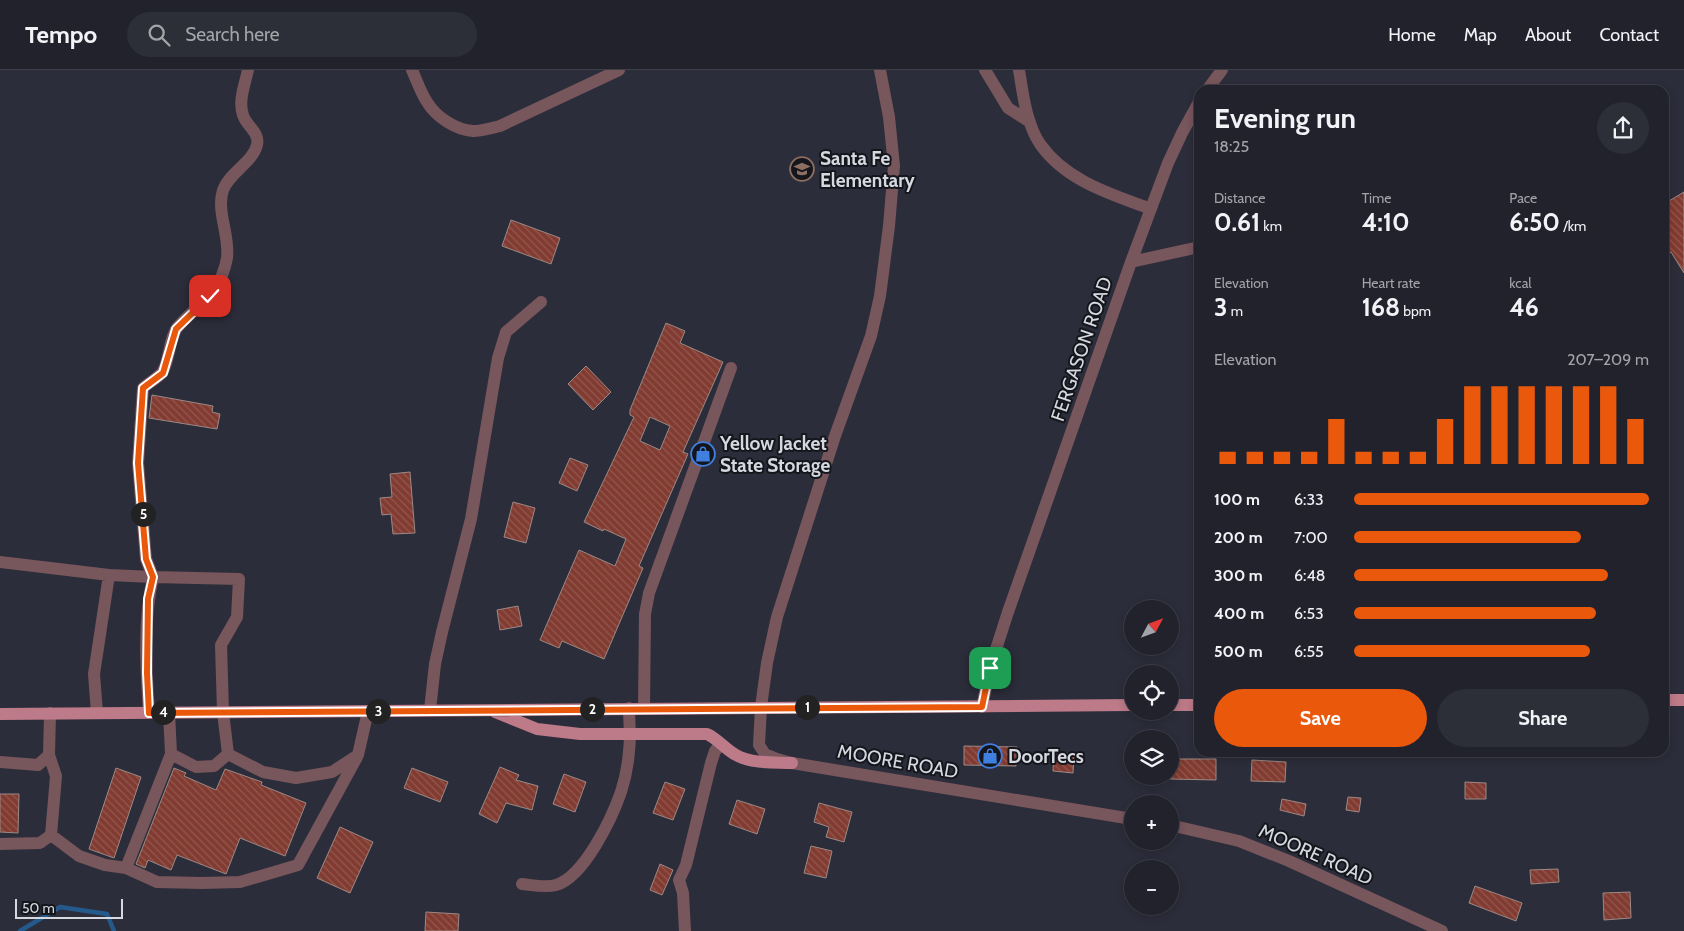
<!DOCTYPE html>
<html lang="en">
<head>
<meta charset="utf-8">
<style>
  body { margin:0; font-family:Cabin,sans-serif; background:#2d2f38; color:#f1f3f6; height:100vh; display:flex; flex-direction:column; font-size:19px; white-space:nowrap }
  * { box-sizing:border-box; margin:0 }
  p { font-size:16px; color:#a2a4a9 }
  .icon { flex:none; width:28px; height:28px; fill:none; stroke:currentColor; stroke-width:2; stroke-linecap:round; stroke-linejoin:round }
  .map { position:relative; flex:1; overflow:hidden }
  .sheet { position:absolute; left:1194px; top:15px; width:475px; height:672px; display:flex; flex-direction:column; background:#21222c; border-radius:15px; box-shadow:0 2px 8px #0003,0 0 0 1px #3e3f48 }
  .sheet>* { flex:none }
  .needle { width:32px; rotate:49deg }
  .tools { position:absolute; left:1124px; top:530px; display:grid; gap:10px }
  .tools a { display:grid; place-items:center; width:55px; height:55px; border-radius:50%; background:#21222c; box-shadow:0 2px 8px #0003,0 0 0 1px #3e3f48; font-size:25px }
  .scale { position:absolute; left:15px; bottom:12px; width:108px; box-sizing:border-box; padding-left:5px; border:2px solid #d6d8e0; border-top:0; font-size:14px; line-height:18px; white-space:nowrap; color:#d6d8e0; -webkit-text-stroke:4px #15161c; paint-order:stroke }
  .pin { position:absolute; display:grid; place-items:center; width:42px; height:42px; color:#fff; margin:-21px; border-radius:10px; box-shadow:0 2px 8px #0006 }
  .km { position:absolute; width:25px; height:25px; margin:-12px; border-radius:50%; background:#222; color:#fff; font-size:14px; line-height:25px; text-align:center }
  .round { display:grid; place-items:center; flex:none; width:52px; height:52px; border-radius:26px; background:#2d2f38 }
  .head { display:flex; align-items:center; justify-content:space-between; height:85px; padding:0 20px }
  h1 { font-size:28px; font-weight:700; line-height:38px }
  .metrics { display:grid; grid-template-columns:repeat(3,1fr); gap:8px; height:85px; padding:5px 20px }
  .metrics div { display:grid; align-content:center }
  .metrics b { font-size:25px; font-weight:700 }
  .metrics small { font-size:14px; font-weight:400 }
  .metrics p { font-size:14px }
  .chart { height:140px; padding:10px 20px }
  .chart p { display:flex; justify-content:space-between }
  .chart svg { width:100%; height:90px; margin-top:5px; stroke:#ea580c; stroke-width:6 }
  .cta { display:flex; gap:10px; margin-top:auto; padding:10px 20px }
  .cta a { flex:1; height:58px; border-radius:30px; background:#ea580c; color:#fff; font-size:20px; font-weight:700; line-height:58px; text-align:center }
  .cta a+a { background:#2d2f38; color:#f1f3f6 }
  ul { padding:0 20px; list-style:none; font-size:16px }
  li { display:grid; grid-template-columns:80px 60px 1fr; align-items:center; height:38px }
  li i { height:12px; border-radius:6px; background:#ea580c }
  header { display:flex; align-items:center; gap:30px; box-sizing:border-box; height:70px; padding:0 25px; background:#21222c; border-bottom:1px solid #3e3f48 }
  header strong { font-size:24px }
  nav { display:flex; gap:28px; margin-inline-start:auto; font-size:18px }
  .search { width:350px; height:45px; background:#2d2f38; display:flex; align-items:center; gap:12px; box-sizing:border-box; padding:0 18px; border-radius:28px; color:#a2a4a9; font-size:19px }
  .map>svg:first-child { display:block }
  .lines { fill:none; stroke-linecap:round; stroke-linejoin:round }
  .stream { stroke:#24598b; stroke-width:4.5 }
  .building { fill:url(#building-back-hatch); stroke:#9c8985; fill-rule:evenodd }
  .minor { stroke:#77565c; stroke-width:12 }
  .major { stroke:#bd7a88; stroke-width:12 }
  .route-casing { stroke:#fff; stroke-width:10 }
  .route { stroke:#ea580c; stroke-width:6 }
  .labels { text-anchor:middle; stroke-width:4; stroke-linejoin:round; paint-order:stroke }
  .poi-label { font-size:19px; font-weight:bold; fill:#d6d8e0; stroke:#15161c; text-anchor:start }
  .street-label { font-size:19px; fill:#d6d8e0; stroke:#15161c }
</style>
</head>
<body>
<header>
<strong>Tempo</strong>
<div class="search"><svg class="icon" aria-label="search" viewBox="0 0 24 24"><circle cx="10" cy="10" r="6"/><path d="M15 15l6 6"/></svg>Search here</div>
<nav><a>Home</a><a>Map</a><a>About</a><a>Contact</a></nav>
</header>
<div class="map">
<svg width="1684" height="861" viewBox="0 0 1684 861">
  <defs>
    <pattern id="building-back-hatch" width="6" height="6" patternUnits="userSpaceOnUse" patternTransform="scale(1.25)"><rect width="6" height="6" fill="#813b31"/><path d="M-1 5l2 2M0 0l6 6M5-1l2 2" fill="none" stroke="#92574f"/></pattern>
  </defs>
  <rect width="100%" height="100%" fill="#2c2d3a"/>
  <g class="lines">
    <path class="stream" d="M20,861L60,837L107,844L114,861"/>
  </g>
  <path class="building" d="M1684,122V203L1671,182L1664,186V134Z
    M511,150L560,168L551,194L502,176Z
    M666,253L685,261L680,273L723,292L683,382L688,384L639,496L643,498L604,589L562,571L559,578L540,570L579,480L615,496L626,469L604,459L603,461L584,452L634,347L630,345V340ZM650,347L670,356L660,380L640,371Z
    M586,296L611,322L593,340L568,314Z
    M152,325L213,336L212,342L220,344L217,359L149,348Z
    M570,388L588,395L577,421L559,413Z
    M410,402L415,463L393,464L391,444L382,445L380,428L392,427L390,404Z
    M513,432L535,438L526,473L504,467Z
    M518,536L522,556L500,560L497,540Z
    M964,676L1017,677L1016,696L964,695Z
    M1054,682L1074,684L1073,703L1053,701Z
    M1170,689H1216V710L1170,709Z
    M1252,690L1286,692L1285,712L1251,711Z
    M500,697L519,705L516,710L538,716L532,740L506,733L497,753L479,744Z
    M116,698L141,707L114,788L89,779Z
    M174,698L186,703L184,706L216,720L225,699L262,712L261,715L306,733L285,786L240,768L226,804L177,785L171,800L148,790L145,798L136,794Z
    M412,698L448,712L440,732L404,718Z
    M564,704L586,712L575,742L553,734Z
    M665,712L685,719L673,750L653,743Z
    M1465,712L1486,713V729H1465Z
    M0,724H19L18,763L0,762Z
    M1348,727L1361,728L1359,742L1346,740Z
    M1282,729L1306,734L1304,746L1280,740Z
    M737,730L765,739L757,764L729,754Z
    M819,733L852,742L844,772L826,767L829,757L814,752Z
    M340,757L373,772L350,823L317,808Z
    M811,776L832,781L826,808L804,803Z
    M660,794L673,800L662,825L650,820Z
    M1558,799L1559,812L1531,814L1530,800Z
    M1475,816L1522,833L1516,851L1469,833Z
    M1630,822L1631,848L1604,850L1603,823Z
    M426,842L459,844L458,861H425Z"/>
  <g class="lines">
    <path class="minor" d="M412,0C417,11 421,23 427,32C436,47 456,60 473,61C483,61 491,58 500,56L619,0
      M880,0L889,47L894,96L889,156L880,226L871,266L835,366L777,547L767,593L761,637L759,675L765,684L777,689L792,693L1132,749
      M985,0L1008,38L1030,52
      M1019,0C1023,24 1026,53 1040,74C1066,111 1111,124 1151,139
      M1207,20L1222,0
      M1131,192L1199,177
      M0,492L109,505
      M982,637L990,598L1008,542L1131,192L1168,93L1182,63L1199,32
      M644,638L645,544L649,523L731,298
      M430,640L435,594L442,562L471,449L498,288L506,262L541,232
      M169,642L171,684L126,798L157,812L202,813L240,812L298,795L357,687
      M97,643L94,604L109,505L153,507L146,489L138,393L143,318C148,313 160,307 163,301C170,289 169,268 177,258C199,232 220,226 227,188C230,165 216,142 223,120C229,103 253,92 257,75C260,62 246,56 243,45C238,31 245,14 248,0
      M149,643C146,598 143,551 153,507L239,509L237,547L221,575L223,642L228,684L263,702L296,708L332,702L358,685L368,641
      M171,684L196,697L214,696L228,684
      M0,692L38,695L49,685L50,643
      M1170,755L1239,771L1289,791L1442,861
      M51,765L79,786L105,795L126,798
      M0,774L40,773L51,765L56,706L49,685
      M522,814C532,815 546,818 556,815C584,807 612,748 621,722C625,710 628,694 629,681C631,667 629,652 629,638
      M685,861L683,823L679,810L686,795L711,693L715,681L721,674"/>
    <path class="major" d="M1664,630H1684
      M1170,635H1199
      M495,642L537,659L580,664H707C718,669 725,679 736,685C752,694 774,692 792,693
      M0,644L1132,635"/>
  </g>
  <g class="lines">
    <g class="route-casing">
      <path id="route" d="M210,226L176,259L163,303L143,318L138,393L146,489L153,507L148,529L147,603L149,643L982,637L990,598"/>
    </g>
    <use href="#route" class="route"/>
  </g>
  <defs>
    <g id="school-ring" transform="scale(1.25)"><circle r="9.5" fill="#15161c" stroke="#8d6e63" stroke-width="1.5"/><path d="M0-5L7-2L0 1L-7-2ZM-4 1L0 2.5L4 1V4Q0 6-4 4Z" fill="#8d6e63"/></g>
    <g id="shop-ring" transform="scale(1.25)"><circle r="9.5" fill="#15161c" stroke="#3f7fe0" stroke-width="1.5"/><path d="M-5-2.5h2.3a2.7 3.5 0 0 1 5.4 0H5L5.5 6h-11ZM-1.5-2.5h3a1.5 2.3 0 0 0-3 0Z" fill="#3f7fe0"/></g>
  </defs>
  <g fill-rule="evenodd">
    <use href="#school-ring" x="802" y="99"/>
    <use href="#shop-ring" x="703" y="384"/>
    <use href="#shop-ring" x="990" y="686"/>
  </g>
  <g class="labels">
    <g class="poi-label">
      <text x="820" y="95">Santa Fe<tspan x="820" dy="22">Elementary</tspan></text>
      <text x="720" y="380">Yellow Jacket<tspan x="720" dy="22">State Storage</tspan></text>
      <text x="1008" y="693">DoorTecs</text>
    </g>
    <g class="street-label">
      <text transform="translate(1081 279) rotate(-71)" y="7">FERGASON ROAD</text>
      <text transform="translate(898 691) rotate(10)" y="7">MOORE ROAD</text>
      <text transform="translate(1316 784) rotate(24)" y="7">MOORE ROAD</text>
    </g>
  </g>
</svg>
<div class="tools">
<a><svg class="needle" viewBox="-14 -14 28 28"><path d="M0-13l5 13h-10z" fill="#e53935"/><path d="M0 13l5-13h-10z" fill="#a2a4a9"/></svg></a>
<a><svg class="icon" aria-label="locate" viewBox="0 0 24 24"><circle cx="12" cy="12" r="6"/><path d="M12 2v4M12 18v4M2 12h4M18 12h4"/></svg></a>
<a><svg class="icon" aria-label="layers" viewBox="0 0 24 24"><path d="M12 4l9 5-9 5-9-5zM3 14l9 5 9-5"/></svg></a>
<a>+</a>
<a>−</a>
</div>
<div class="scale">50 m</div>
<div class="pin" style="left:990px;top:598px;background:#1e9e55"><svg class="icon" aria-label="arrive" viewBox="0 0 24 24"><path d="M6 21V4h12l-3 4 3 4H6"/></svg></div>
<div class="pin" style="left:210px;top:226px;background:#d93025"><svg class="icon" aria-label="check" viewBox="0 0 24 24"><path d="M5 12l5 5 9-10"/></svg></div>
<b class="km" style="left:807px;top:637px">1</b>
<b class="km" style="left:592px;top:639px">2</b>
<b class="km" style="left:378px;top:641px">3</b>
<b class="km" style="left:163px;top:642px">4</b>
<b class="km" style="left:143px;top:444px">5</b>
<section class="sheet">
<div class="head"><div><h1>Evening run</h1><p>18:25</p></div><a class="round"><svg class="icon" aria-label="share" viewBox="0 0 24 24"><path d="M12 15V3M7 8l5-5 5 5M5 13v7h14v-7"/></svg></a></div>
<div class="metrics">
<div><p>Distance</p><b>0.61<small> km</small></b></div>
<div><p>Time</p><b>4:10</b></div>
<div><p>Pace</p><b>6:50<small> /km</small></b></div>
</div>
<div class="metrics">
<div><p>Elevation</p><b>3<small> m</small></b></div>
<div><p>Heart rate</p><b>168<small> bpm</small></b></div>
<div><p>kcal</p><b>46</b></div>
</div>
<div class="chart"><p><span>Elevation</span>207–209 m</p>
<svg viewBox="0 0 160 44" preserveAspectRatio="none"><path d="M5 44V38M15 44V38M25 44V38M35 44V38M45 44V22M55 44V38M65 44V38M75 44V38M85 44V22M95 44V6M105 44V6M115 44V6M125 44V6M135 44V6M145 44V6M155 44V22"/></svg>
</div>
<ul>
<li><b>100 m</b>6:33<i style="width:100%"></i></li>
<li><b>200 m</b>7:00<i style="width:77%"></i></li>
<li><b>300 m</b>6:48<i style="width:86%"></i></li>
<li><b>400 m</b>6:53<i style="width:82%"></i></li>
<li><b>500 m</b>6:55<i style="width:80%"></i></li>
</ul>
<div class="cta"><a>Save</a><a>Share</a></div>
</section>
</div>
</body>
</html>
